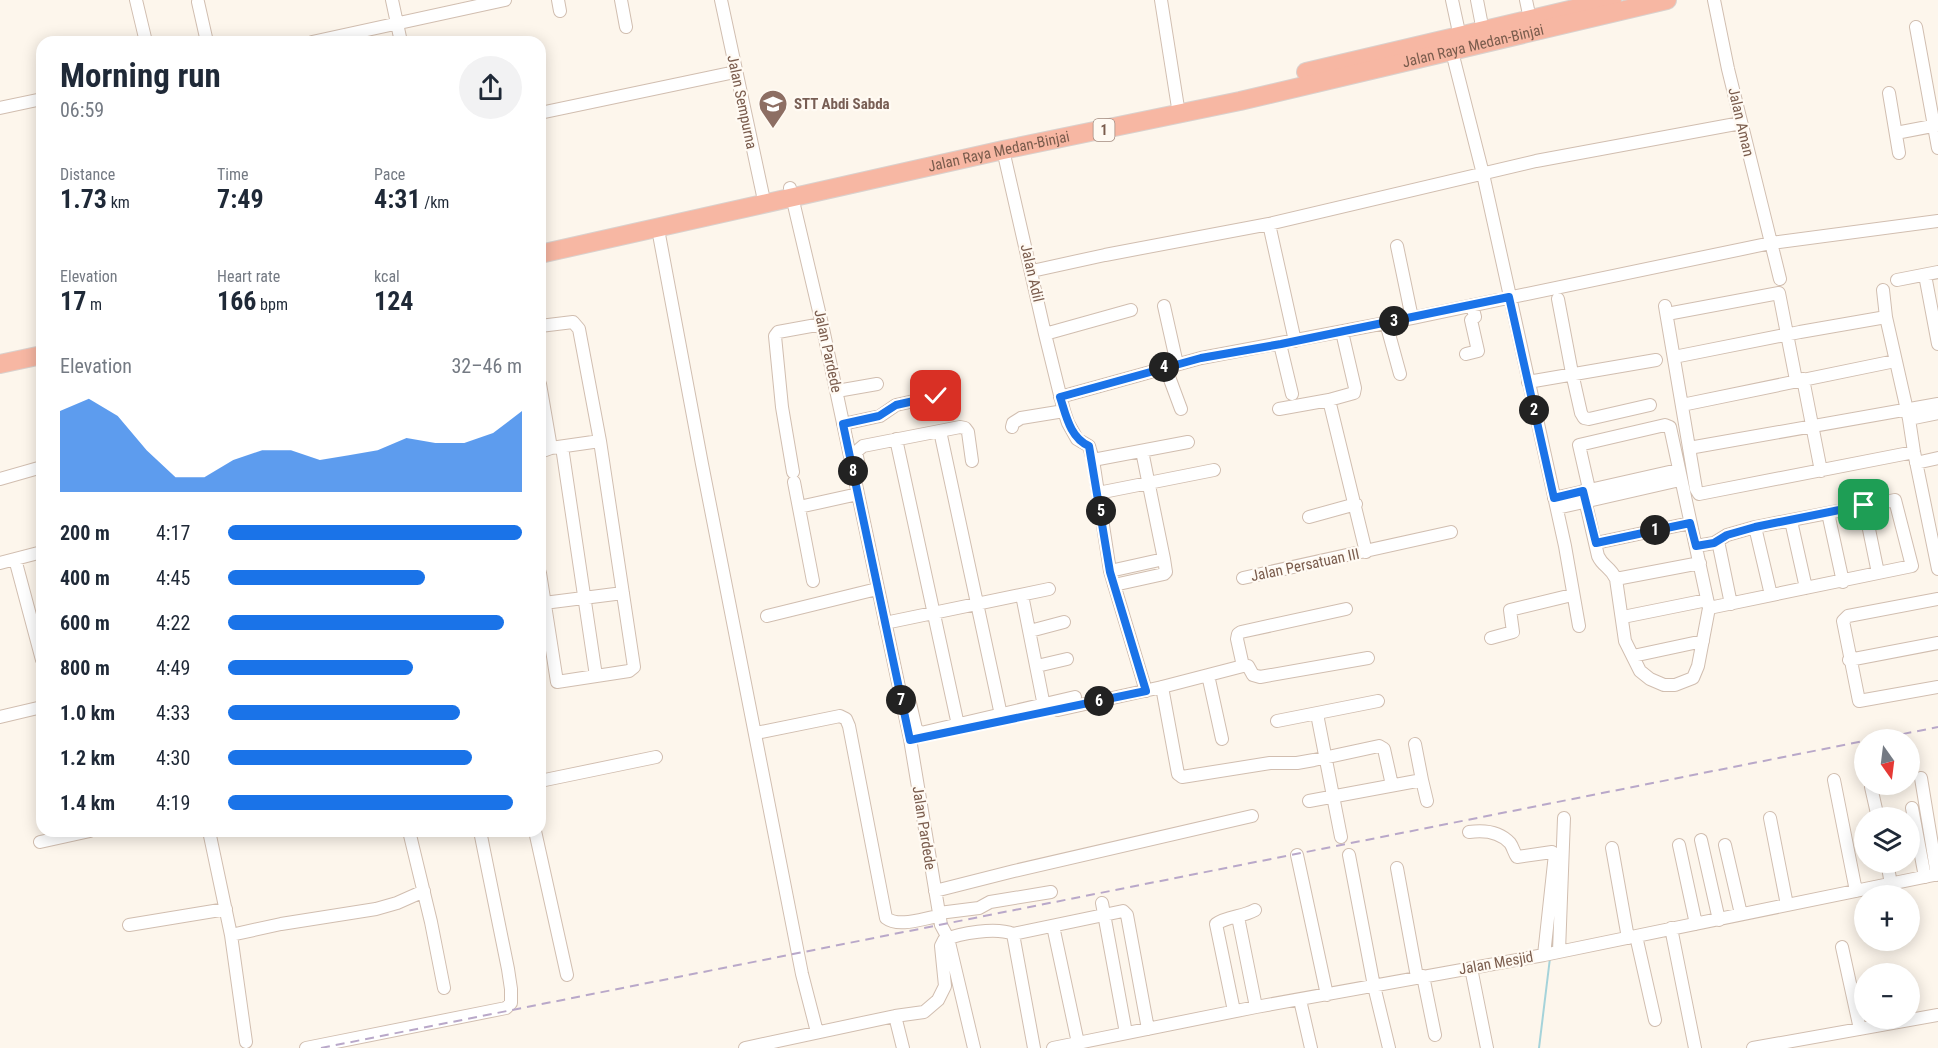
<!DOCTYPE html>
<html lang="en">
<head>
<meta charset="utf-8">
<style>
  body { margin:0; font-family:"Roboto Condensed",sans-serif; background:#f2f2f3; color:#1f2937; height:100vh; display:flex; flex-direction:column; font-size:22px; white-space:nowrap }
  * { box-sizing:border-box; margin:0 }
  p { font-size:20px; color:#747a83 }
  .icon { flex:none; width:33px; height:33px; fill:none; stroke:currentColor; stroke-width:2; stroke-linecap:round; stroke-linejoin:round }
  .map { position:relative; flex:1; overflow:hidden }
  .panel { position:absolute; left:36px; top:36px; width:510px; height:801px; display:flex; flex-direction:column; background:#fff; border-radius:18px; box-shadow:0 3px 15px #0003 }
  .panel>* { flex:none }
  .needle { width:39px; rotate:166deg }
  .controls { position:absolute; left:1854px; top:729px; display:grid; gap:12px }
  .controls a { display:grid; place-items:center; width:66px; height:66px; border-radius:50%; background:#fff; box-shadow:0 3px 15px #0003; font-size:30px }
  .pin { position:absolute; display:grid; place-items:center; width:51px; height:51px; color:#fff; margin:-26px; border-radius:12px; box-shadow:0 3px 9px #0006 }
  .km { position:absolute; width:30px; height:30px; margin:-15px; border-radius:50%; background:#222; color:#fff; font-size:16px; line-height:30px; text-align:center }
  .round { display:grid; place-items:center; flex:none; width:63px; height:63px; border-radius:32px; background:#f2f2f3 }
  .headline { display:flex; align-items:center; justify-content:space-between; height:102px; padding:0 24px }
  h1 { font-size:33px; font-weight:700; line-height:45px }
  .stats { display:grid; grid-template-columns:repeat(3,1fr); gap:9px; height:102px; padding:6px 24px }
  .stats div { display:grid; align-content:center }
  .stats b { font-size:26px; font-weight:700 }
  .stats small { font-size:16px; font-weight:400 }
  .stats p { font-size:16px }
  .chart { height:168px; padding:12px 24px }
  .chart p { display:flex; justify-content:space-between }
  .chart svg { width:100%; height:108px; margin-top:6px; fill:#1a73e8; opacity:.7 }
  ul { padding:0 24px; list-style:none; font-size:20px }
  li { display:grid; grid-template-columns:96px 72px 1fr; align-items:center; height:45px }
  li i { height:15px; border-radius:8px; background:#1a73e8 }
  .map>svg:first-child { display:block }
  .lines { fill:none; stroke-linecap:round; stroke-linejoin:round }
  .stream { stroke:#a5d3da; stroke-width:2 }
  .minor-casing { stroke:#d1beb0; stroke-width:14 }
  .highway-casing { stroke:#dad1cd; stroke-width:20 }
  .minor { stroke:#fff; stroke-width:12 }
  .highway { stroke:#f7b7a3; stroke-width:18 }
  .rail { stroke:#b9a8c9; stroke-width:2; stroke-dasharray:9 6; stroke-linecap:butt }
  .route-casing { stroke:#fff; stroke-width:12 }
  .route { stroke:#1a73e8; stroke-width:8 }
  .labels { text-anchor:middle; stroke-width:4.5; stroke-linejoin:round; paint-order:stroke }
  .shield { fill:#fffaf3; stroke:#a28b7f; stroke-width:1.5 }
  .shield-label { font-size:14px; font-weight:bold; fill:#7a5c4d }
  .street-label { font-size:15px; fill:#7a5c4d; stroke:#fffaf3 }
  .education-label { font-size:15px; font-weight:bold; fill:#785e54; stroke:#fffaf3; text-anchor:start }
</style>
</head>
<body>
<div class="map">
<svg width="1938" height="1048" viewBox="0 0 1938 1048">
  <rect width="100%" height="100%" fill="#fdf6ec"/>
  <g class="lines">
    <path class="stream" d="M1551,950L1554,931
      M1539,1048L1550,958"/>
    <g class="minor-casing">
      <path id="minor" d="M136,0L146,42
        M392,0L401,42
        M558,0L560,11
        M621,0L626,27
        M721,0L765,205
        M1161,0L1179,114
        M1452,0L1460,37
        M1477,0L1483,31
        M1526,0L1530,19
        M1714,0L1728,69L1780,279
        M198,2L207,42
        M1916,27L1938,148
        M312,42L505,0
        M1450,44L1483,174L1565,546L1579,626
        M1889,93L1899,153
        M0,108L42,99
        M540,113L735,72
        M1896,133L1938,125
        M1003,150L1045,334L1064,411L1068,423L1077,439L1089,446L1093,460L1110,571L1146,691
        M790,188L822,324L910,739L941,925L948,938L974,1048
        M1269,224L1295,341
        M658,229L702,464L802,974L817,1032
        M1397,246L1412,318
        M1032,271L1105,255L1269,224L1536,161L1741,123
        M1925,275L1938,344
        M1897,280L1938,272
        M1883,290L1886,317L1909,419L1914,452L1938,569
        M1558,299L1572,373L1581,413L1584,418L1589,419L1650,405
        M1164,306L1177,364
        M1665,306L1696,489L1699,494L1914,452
        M1667,314L1779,293L1796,380
        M1386,323L1400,374
        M540,326L573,322L579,329L600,441L634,667L629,671L557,682L540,573
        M1342,332L1355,388L1354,393L1329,400L1366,552
        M1045,334L1131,310
        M1280,344L1292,394
        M1466,354L1478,351L1471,320L1475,317L1472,305
        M1674,357L1800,332L1886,317
        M1165,366L1181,409
        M1803,379L1821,471
        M1528,382L1656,360
        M540,384L551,448
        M837,391L877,384
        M1060,397L1201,358L1412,318L1771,243L1938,221
        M1682,405L1895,361
        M1279,409L1329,400
        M1909,419L1938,413
        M843,424L880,416L896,405L936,396
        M1012,427L1013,423L1021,418L1064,411
        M940,431L1001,715
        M896,439L958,725
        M562,447L596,676
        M1689,448L1938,404
        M540,452L551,448L600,441
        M1093,460L1188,442
        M1916,463L1938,458
        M859,466L856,452L863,446L960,427L965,428L968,432L972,461
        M793,472L782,407L775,336L778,332L822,324
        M0,479L42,467
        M794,482L813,581
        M1589,489L1579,445L1665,425L1670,427L1709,608L1698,666L1693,678L1675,685H1664L1650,679L1640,671L1625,641L1616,579
        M1583,491L1598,556C1603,567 1610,566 1616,579L1700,563
        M1098,493L1214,470
        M1554,498L1678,470
        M1864,505L1878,573
        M799,507L858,494
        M1557,508L1680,480
        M1828,513L1843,582
        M1309,517L1356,504
        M1791,521L1806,588
        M1755,527L1771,595
        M1718,541L1731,604
        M1596,543L1690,523
        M1696,546L1714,543L1727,535L1755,527L1895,500L1912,566L1709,608
        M15,559L42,660
        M0,563L42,552
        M1110,571L1164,559L1142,451
        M1243,578L1451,532
        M1114,585L1164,574L1166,572L1164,559
        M1022,595L1044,706
        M1938,599L1848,616L1843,621L1859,701L1938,687
        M544,603L623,593
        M767,616L877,589
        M1623,617L1707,600
        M885,623L1049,589
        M1030,631L1064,622
        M1491,638L1513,632L1510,610L1572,595
        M1633,656L1703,641
        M1849,660L1938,643
        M1037,666L1067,659
        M1243,666H1248L1253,675L1260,677L1368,658
        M1208,675L1222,739
        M1162,687L1178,774L1182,777L1270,763H1297L1314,760L1379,746L1384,749L1392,785
        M910,703L916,729L921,733L1075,697
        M1058,710L1162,687L1243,666L1237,639L1238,634L1241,632L1346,609
        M1317,714L1341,837
        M0,717L42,707
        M1277,721L1378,701
        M756,733L840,716L846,719L849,726L886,918C899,928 924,918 939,916
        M1921,778L1937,875
        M1422,780L1427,801
        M1834,780L1856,891
        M540,781L656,757
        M1871,787L1878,818
        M1309,801L1422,780L1415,744
        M1912,808L1925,877
        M1770,818L1787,905
        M209,831L231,935L281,924L376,909L397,903L424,891
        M409,831L431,922L444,988
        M535,831L567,975
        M1469,832C1483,830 1499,831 1510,843C1513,847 1514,853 1517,857L1552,852L1555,854L1544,955
        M1701,840L1719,920
        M40,842L90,831
        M1679,845L1696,924
        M1725,845L1741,914
        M1612,848L1628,938
        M1297,855L1327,995
        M1349,855L1374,986L1389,1048
        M1887,862L1891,884
        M1397,868L1417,977
        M935,891L1014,871L1252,816
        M1102,903L1126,1033
        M939,913L979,908L990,902L1051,892
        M1238,917L1256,1007
        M129,925L226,909
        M1053,926L1078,1043
        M1671,928L1695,1048
        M1013,934L1034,1048
        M231,935L246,1042
        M1636,936L1655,1020
        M1842,947L1860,1029
        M1559,951L1564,818
        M1471,968L1487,1048
        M1423,976L1435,1035
        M1300,1000L1311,1048
        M1234,1011L1216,924C1227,916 1243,917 1255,910
        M895,1016L903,1048
        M306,1048L506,1008L511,1003V989L508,969L480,831
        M745,1048L895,1016L924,1012L938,1000L945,986L941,946L944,940C960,933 996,927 1013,934L1123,911L1127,915L1148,1029
        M1053,1048L1256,1007L1544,955L1938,874
        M1753,1048L1938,1015"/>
    </g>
    <g class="highway-casing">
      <g id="highway">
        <path d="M1306,72L1612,0"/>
        <path id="s1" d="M540,254L1003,150L1240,101L1667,0"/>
        <path d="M0,364L42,355"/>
      </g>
    </g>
    <use href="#minor" class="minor"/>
    <use href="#highway" class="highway"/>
    <path class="rail" d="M1873,740L1938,727
      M321,1048L1864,741"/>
  </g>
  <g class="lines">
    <g class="route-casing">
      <path id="route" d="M936,396L896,405L879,416L843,424L910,740L1146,691L1110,572L1089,446C1070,438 1066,415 1060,397L1201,358L1281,344L1509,297L1554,498L1583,491L1596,543L1690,523L1696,546L1714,543L1727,535L1755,527L1864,505"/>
    </g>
    <use href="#route" class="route"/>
  </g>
  <defs>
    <g id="university-pin" transform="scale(1.5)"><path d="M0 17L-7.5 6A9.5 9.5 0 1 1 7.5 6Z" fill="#8d6e63" stroke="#fffaf3"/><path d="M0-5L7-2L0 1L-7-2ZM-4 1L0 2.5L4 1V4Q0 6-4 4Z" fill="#fff"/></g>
  </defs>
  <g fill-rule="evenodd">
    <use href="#university-pin" x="773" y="104"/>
  </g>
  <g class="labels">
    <rect class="shield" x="1093.5" y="119" width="21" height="22" rx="4.5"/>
    <g class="shield-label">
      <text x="1104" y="135">1</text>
    </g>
    <g class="street-label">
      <text dy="5" stroke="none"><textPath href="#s1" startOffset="956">Jalan Raya Medan-Binjai</textPath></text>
      <text transform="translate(742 102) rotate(78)" y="5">Jalan Sempurna</text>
      <text transform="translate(1741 122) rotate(77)" y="5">Jalan Aman</text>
      <text dy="5" stroke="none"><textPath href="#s1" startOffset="470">Jalan Raya Medan-Binjai</textPath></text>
      <text transform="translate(1032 273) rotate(77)" y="5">Jalan Adil</text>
      <text transform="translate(828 351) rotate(78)" y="5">Jalan Pardede</text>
      <text transform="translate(1305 565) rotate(-12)" y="5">Jalan Persatuan III</text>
      <text transform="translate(924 828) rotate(81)" y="5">Jalan Pardede</text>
      <text transform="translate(1496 963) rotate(-10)" y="5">Jalan Mesjid</text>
    </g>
    <g class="education-label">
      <text x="794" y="109">STT Abdi Sabda</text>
    </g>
  </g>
</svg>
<div class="controls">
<a><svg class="needle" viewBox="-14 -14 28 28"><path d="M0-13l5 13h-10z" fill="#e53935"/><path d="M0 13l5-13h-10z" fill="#747a83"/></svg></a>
<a><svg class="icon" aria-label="layers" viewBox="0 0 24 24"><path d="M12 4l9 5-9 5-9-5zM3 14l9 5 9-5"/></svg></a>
<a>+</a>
<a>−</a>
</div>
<div class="pin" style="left:1864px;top:505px;background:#1e9e55"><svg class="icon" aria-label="arrive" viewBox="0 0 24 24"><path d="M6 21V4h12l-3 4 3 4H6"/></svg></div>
<div class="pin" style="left:936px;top:396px;background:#d93025"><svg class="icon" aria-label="check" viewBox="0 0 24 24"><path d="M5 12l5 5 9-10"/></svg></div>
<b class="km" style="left:1655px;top:530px">1</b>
<b class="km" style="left:1534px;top:410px">2</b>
<b class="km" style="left:1394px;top:321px">3</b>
<b class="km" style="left:1164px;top:367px">4</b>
<b class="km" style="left:1101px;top:511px">5</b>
<b class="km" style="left:1099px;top:701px">6</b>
<b class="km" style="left:901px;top:700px">7</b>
<b class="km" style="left:853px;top:471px">8</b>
<section class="panel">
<div class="headline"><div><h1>Morning run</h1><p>06:59</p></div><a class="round"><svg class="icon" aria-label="share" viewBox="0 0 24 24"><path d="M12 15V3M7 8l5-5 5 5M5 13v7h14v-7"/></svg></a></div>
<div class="stats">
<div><p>Distance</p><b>1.73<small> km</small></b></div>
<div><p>Time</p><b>7:49</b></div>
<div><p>Pace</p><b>4:31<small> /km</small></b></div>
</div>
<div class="stats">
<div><p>Elevation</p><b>17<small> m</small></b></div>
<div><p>Heart rate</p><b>166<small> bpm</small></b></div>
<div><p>kcal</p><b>124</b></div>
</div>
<div class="chart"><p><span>Elevation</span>32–46 m</p>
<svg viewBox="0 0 160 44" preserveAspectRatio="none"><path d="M0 44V11L10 6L20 13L30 27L40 38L50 38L60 31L70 27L80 27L90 31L100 29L110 27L120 22L130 24L140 24L150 20L160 11V44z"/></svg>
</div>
<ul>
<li><b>200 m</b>4:17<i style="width:100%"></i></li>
<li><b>400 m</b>4:45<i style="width:67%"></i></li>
<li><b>600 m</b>4:22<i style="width:94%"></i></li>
<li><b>800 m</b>4:49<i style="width:63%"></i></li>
<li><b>1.0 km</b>4:33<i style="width:79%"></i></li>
<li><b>1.2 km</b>4:30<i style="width:83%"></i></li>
<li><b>1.4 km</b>4:19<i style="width:97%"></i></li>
</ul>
</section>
</div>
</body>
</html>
